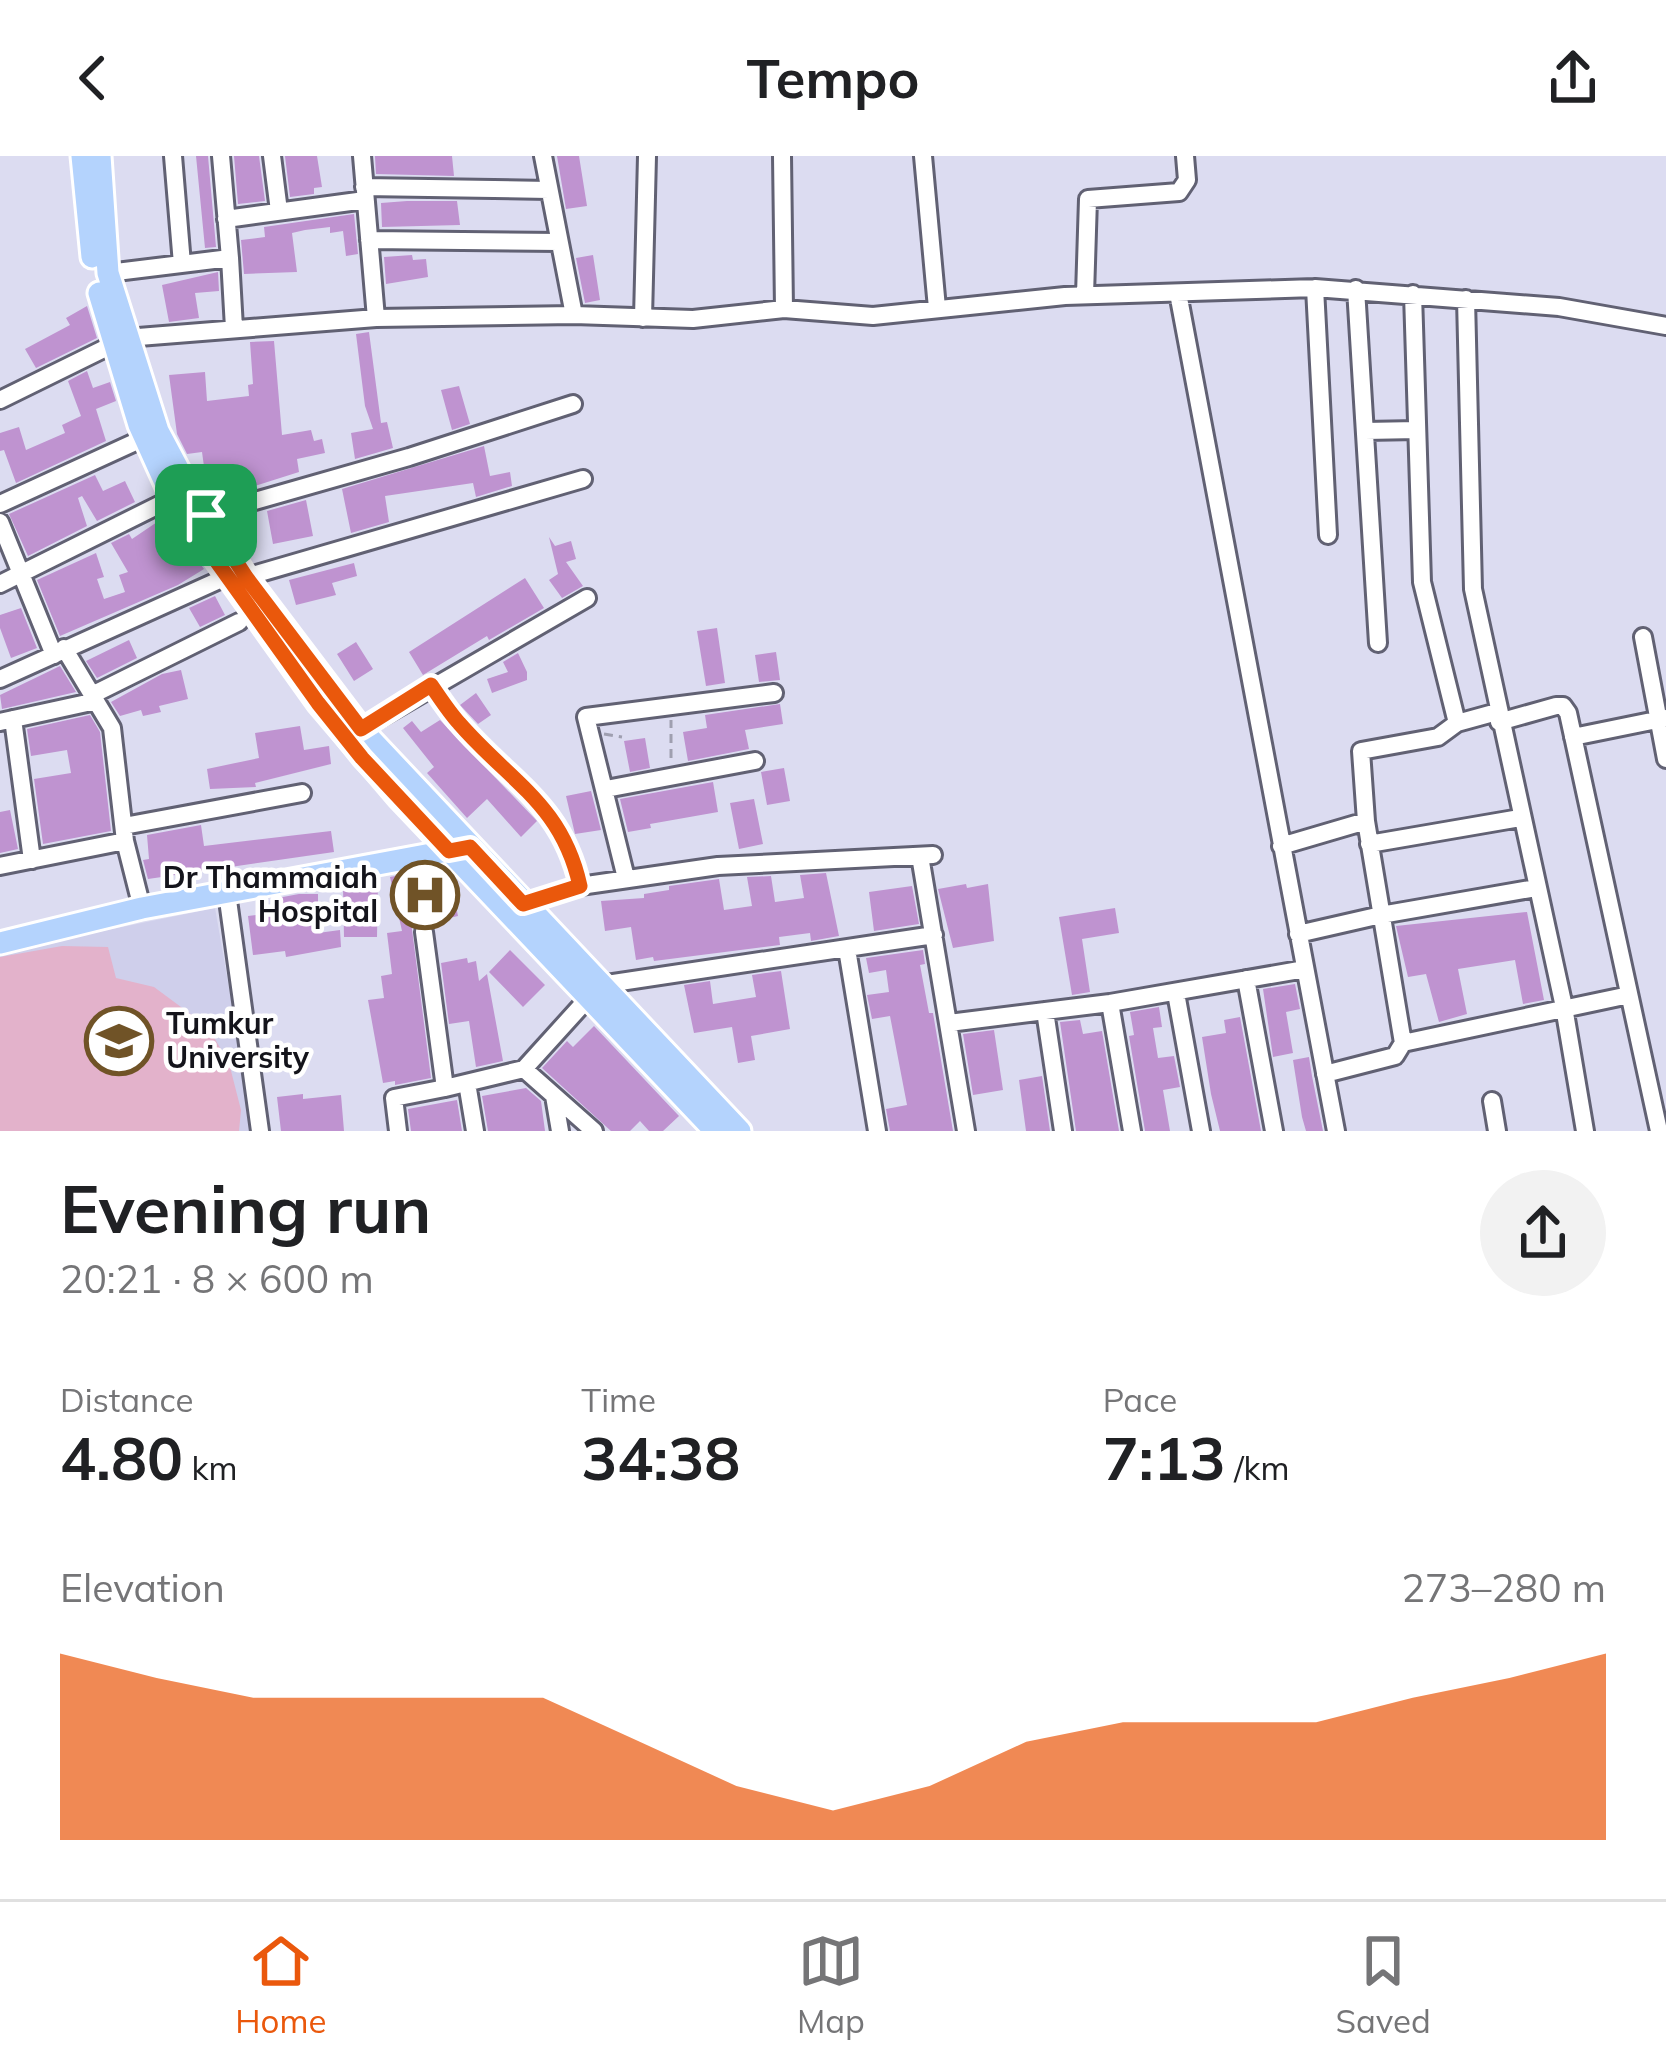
<!DOCTYPE html>
<html lang="en">
<head>
<meta charset="utf-8">
<style>
  body { margin:0; font-family:Mulish,sans-serif; background:#f2f2f2; color:#202124; height:100vh; display:flex; flex-direction:column; font-size:45px; white-space:nowrap }
  * { box-sizing:border-box; margin:0 }
  p { font-size:39px; color:#757577 }
  .icon { flex:none; width:66px; height:66px; fill:none; stroke:currentColor; stroke-width:2; stroke-linecap:round; stroke-linejoin:round }
  .map { position:relative; height:975px; overflow:hidden }
  .sheet { display:flex; flex-direction:column; background:#fff; flex:1 }
  .sheet>* { flex:none }
  .pin { position:absolute; display:grid; place-items:center; width:102px; height:102px; color:#fff; margin:-51px; border-radius:24px; box-shadow:0 6px 18px #0006 }
  .round { display:grid; place-items:center; flex:none; width:126px; height:126px; border-radius:63px; background:#f2f2f2 }
  .summary { display:flex; align-items:center; justify-content:space-between; height:204px; padding:0 60px }
  h1 { font-size:66px; font-weight:700; line-height:90px }
  .figures { display:grid; grid-template-columns:repeat(3,1fr); gap:18px; height:204px; padding:12px 60px }
  .figures div { display:grid; align-content:center }
  .figures b { font-size:60px; font-weight:700 }
  .figures small { font-size:33px; font-weight:400 }
  .figures p { font-size:33px }
  .chart { height:336px; padding:24px 60px }
  .chart p { display:flex; justify-content:space-between }
  .chart svg { width:100%; height:216px; margin-top:12px; fill:#ea580c; opacity:.7 }
  header { display:flex; justify-content:space-between; align-items:center; height:156px; padding:0 60px; background:#fff; font-size:54px; font-weight:700 }
  .dock { display:flex; justify-content:space-around; align-items:center; height:168px; border-top:3px solid #e0e0e0; background:#fff; font-size:33px; color:#757577 }
  .dock a { display:grid; justify-items:center; gap:6px }
  .dock .on { color:#ea580c }
  .map>svg:first-child { display:block }
  .built { fill:#cfcfeb }
  .green { fill:#e3b2cb }
  .building { fill:#bf93d0 }
  .lines { fill:none; stroke-linecap:round; stroke-linejoin:round }
  .minor-casing { stroke:#616173; stroke-width:22 }
  .major-casing { stroke:#fff; stroke-width:27 }
  .path { stroke:#9f9fb0; stroke-width:3; stroke-dasharray:9 6; stroke-linecap:butt }
  .minor { stroke:#fff; stroke-width:16 }
  .major { stroke:#b4d3fd; stroke-width:21 }
  .route-casing { stroke:#fff; stroke-width:24 }
  .route { stroke:#ea580c; stroke-width:15 }
  .labels { text-anchor:middle; stroke-width:9; stroke-linejoin:round; paint-order:stroke }
  .poi-label { font-size:30px; font-weight:bold; fill:#14141b; stroke:#fff; text-anchor:end }
</style>
</head>
<body>
<header><svg class="icon" aria-label="back" viewBox="0 0 24 24"><path d="M15 5l-7 7 7 7"/></svg>Tempo<svg class="icon" aria-label="share" viewBox="0 0 24 24"><path d="M12 15V3M7 8l5-5 5 5M5 13v7h14v-7"/></svg></header>
<div class="map">
<svg width="1666" height="975" viewBox="0 0 1666 975">
  <rect width="100%" height="100%" fill="#dcdcf1"/>
  <path class="built" d="M215,752L254,975H0V796Z"/>
  <path class="green" d="M62,790L108,791L116,822L154,831L208,871L229,907L241,954L239,975H0V801Z"/>
  <path class="building" d="M196,0H208L216,91L205,92Z
    M234,0H259L265,45L238,48Z
    M285,0H317L322,31L314,32V38L290,41Z
    M375,0H452L454,20L376,18Z
    M557,0H579L587,50L566,53Z
    M407,45H457L460,69L382,71L381,47Z
    M354,58L358,98L346,100L343,75L330,77V71L305,74L292,77L297,116L244,118L241,84L265,81L264,71Z
    M412,99L413,104L426,103L428,121L386,128L384,101Z
    M593,99L600,144L585,147L576,102Z
    M218,116L219,135L195,137L199,162L169,166L162,129Z
    M87,150L97,182L36,212L25,193L70,169L66,162Z
    M369,176L381,267L387,266L393,292L355,303L351,277L373,273L365,250L356,178Z
    M274,185L282,279L311,274L314,285L322,283L325,297L297,303L299,316L214,343L207,332L202,296L187,298L177,278L169,219L205,216L207,245L249,240L248,229L253,228L250,186Z
    M87,215L93,232L110,226L116,245L96,253L106,285L16,327L4,294L0,295V277L19,271L26,294L65,277L62,269L81,260L68,225Z
    M459,230L470,268L452,274L441,234Z
    M484,290L490,320L510,316L512,330L476,341L473,327L385,340L389,366L351,377L342,333Z
    M95,319L103,335L125,325L135,346L97,365L82,340L78,342L87,370L28,400L9,358Z
    M306,344L313,380L273,388L267,355Z
    M166,360L188,399L192,396L204,413L178,429L60,480L37,424L96,397L104,421L97,423L104,443L125,436L119,419L128,416L111,387L129,378L132,383Z
    M549,381L555,390L571,385L576,403L566,406L583,430L562,442L549,424L558,418Z
    M354,407L357,420L332,427L336,439L296,449L289,424Z
    M525,422L544,452L489,484L487,480L423,519L409,496Z
    M215,440L225,459L200,471L189,452Z
    M21,452L37,492L11,502L0,472V459Z
    M717,472L725,527L706,530L697,475Z
    M129,484L137,502L97,522L86,505Z
    M356,486L373,513L354,525L337,498Z
    M776,496L780,524L759,526L755,499Z
    M518,497L527,516V524L492,537L487,523L508,516L503,506Z
    M60,510L76,536L2,553L0,539Z
    M181,514L188,543L159,550L161,556L143,560L141,554L120,560L111,546L162,518Z
    M476,537L491,559L478,568L460,549Z
    M780,548L783,568L745,574L749,593L688,605L683,576L707,572L705,559Z
    M90,559L100,576L111,675L43,688L34,623L71,617L67,594L31,600L27,573Z
    M440,564L537,665L521,681L487,643L467,662L427,617L434,611L403,572L412,565L421,576Z
    M300,570L304,594L329,590L331,608L255,627L256,631L210,633L207,613L259,602L255,577Z
    M645,582L650,612L630,616L624,585Z
    M784,612L790,645L767,649L761,616Z
    M713,626L718,656L650,668L651,672L628,676L620,643Z
    M591,635L601,674L575,678L566,640Z
    M754,643L763,688L739,693L730,647Z
    M10,654L18,693L0,697V656Z
    M201,669L204,690L331,675L334,696L148,723L143,704L149,703L147,679Z
    M444,711L449,716L458,760L431,766L427,748L409,750L431,922L395,929V925L383,927L368,844L384,842L381,820L392,818L387,777L402,775L390,721Z
    M826,717L839,780L811,785L810,777L779,781L780,789L654,805L653,801L636,804L631,771L605,775L601,745L644,742V738L669,734V730L719,723L724,754L752,750L747,721L771,720L775,746L804,742L800,719Z
    M378,724L377,781H344L343,730Z
    M966,728L967,732L988,728L994,785L953,792L938,733Z
    M912,730L919,768L874,775L869,736Z
    M299,738H318V777L340,774L341,791L286,801L285,795L253,799L248,760L273,757L272,743Z
    M1115,752L1119,777L1082,783L1090,836L1072,839L1059,761Z
    M1527,756L1544,844L1523,848L1515,804L1458,813L1467,858L1439,866L1426,818L1408,821L1396,770Z
    M510,794L545,829L523,851L489,816Z
    M923,794L925,808L920,809L929,857H933L953,975H890L886,953L907,949L890,860L872,863L867,839L889,836L886,814L869,817L866,802Z
    M467,802L468,807L476,805L479,825L487,818L503,905L476,911L469,865L449,868L441,807Z
    M781,815L790,873L751,880L755,904L738,907L732,871L694,877L684,829L710,825L713,848L756,841L752,819Z
    M1295,828L1300,853L1286,856L1293,897L1273,901L1263,833Z
    M1159,851L1162,871L1153,872L1158,902L1174,900L1180,931L1163,934L1170,975H1145L1129,880L1134,879L1130,856Z
    M1240,861L1261,975H1220L1211,938L1202,881L1226,877L1224,864Z
    M1080,864L1083,878L1102,875L1119,975H1076L1060,866Z
    M594,870L679,960L663,975H649L640,965L630,975H611L542,912L567,885L573,891Z
    M994,874L1003,934L973,939L963,878Z
    M1309,901L1312,920L1323,975H1306L1302,961L1293,904Z
    M1042,920L1050,975H1026L1019,924Z
    M526,932L541,945L545,975H488L482,940Z
    M303,938V943L341,939L344,975H281L277,941Z
    M457,944L462,975H411L408,953Z"/>
  <g class="lines">
    <g class="minor-casing">
      <path id="minor" d="M173,0L182,108
        M221,0L230,102
        M272,0L279,55
        M362,0L376,162
        M543,0L574,159
        M782,0L784,153
        M923,0L937,152
        M364,31L549,34
        M226,63L365,44
        M369,84L559,86
        M108,117L230,102L234,172
        M1315,132L1328,379
        M1356,133L1378,487
        M1178,137L1336,975
        M1413,138L1422,426L1457,567L1497,556
        M1085,139L1088,43L1179,36L1187,24L1185,0
        M1466,143L1473,433L1564,851L1585,975
        M643,162L647,0
        M0,244L126,182L376,162L574,159L693,163L784,153L873,160L1065,140L1315,132L1559,151L1666,170
        M1365,275L1417,274
        M0,348L144,282
        M206,359L409,301L573,248
        M0,366L54,499
        M246,421L583,323
        M0,428L183,337
        M1643,481L1666,603
        M64,492L112,572L125,685L142,752
        M0,523L226,421
        M431,529C440,541 449,556 459,567C510,625 562,648 580,730L523,748
        M92,539L239,466
        M13,563L32,704
        M0,566L96,545
        M1499,566L1556,550H1563L1568,557L1659,975
        M361,573L587,442
        M1573,581L1666,562
        M606,633L755,605
        M124,670L302,637
        M1369,688L1520,662
        M1281,690L1366,665L1361,595L1438,581L1457,567
        M920,700L966,975
        M0,710L125,685
        M626,722L586,561L774,537
        M580,730L718,710L933,699
        M227,737L260,975
        M424,776L445,932L524,913L594,975
        M1298,778L1381,759L1536,732
        M847,793L877,975
        M1246,823L1274,975
        M1176,837L1201,975
        M1110,847L1132,975
        M1045,855L1063,975
        M949,867L1110,847L1305,813
        M1403,887L1629,839
        M524,913L600,829L934,779
        M1325,918L1395,900L1403,887L1366,665
        M467,927L475,975
        M554,940L560,975
        M1492,945L1497,975
        M398,975L394,942L445,932"/>
    </g>
    <g class="major-casing">
      <path id="major" d="M82,0L92,101
        M100,0L108,117L158,275L184,324L246,421L361,573L740,975
        M99,137L139,269L172,342L318,547L399,642L715,975
        M0,787L142,752L458,693"/>
    </g>
    <path class="path" d="M604,578L622,581
      M671,602V564"/>
    <use href="#minor" class="minor"/>
    <use href="#major" class="major"/>
  </g>
  <g class="lines">
    <g class="route-casing">
      <path id="route" d="M190,334L246,421L361,573L431,529C440,542 449,556 459,567C510,626 562,648 580,730L523,748L470,691L449,695L362,602L318,547L172,343Z"/>
    </g>
    <use href="#route" class="route"/>
  </g>
  <defs>
    <g id="hospital-ring" transform="scale(3.45)"><circle r="9.5" fill="#fff" stroke="#705327" stroke-width="1.5"/><path d="M-5-5h3v3.5h4V-5h3V5h-3V1.5h-4V5h-3Z" fill="#705327"/></g>
    <g id="university-ring" transform="scale(3.45)"><circle r="9.5" fill="#fff" stroke="#705327" stroke-width="1.5"/><path d="M0-5L7-2L0 1L-7-2ZM-4 1L0 2.5L4 1V4Q0 6-4 4Z" fill="#705327"/></g>
  </defs>
  <g fill-rule="evenodd">
    <use href="#hospital-ring" x="425" y="739"/>
    <use href="#university-ring" x="119" y="885"/>
  </g>
  <g class="labels">
    <g class="poi-label">
      <text x="378" y="732">Dr Thammaiah<tspan x="378" dy="34">Hospital</tspan></text>
      <text x="166" y="878" text-anchor="start">Tumkur<tspan x="166" dy="34">University</tspan></text>
    </g>
  </g>
</svg>
<div class="pin" style="left:206px;top:359px;background:#1e9e55"><svg class="icon" aria-label="arrive" viewBox="0 0 24 24"><path d="M6 21V4h12l-3 4 3 4H6"/></svg></div>
</div>
<section class="sheet">
<div class="summary"><div><h1>Evening run</h1><p>20:21 · 8 × 600 m</p></div><a class="round"><svg class="icon" aria-label="share" viewBox="0 0 24 24"><path d="M12 15V3M7 8l5-5 5 5M5 13v7h14v-7"/></svg></a></div>
<div class="figures">
<div><p>Distance</p><b>4.80<small> km</small></b></div>
<div><p>Time</p><b>34:38</b></div>
<div><p>Pace</p><b>7:13<small> /km</small></b></div>
</div>
<div class="chart"><p><span>Elevation</span>273–280 m</p>
<svg viewBox="0 0 160 44" preserveAspectRatio="none"><path d="M0 44V6L10 11L20 15L30 15L40 15L50 15L60 24L70 33L80 38L90 33L100 24L110 20L120 20L130 20L140 15L150 11L160 6V44z"/></svg>
</div>
</section>
<nav class="dock">
<a class="on"><svg class="icon" aria-label="home" viewBox="0 0 24 24"><path d="M3 11l9-7 9 7M6 9v11h12V9"/></svg>Home</a>
<a><svg class="icon" aria-label="map" viewBox="0 0 24 24"><path d="M3 6l6-2 6 2 6-2v14l-6 2-6-2-6 2zM9 4v14M15 6v14"/></svg>Map</a>
<a><svg class="icon" aria-label="saved" viewBox="0 0 24 24"><path d="M7 4h10v16l-5-4-5 4z"/></svg>Saved</a>
</nav>
</body>
</html>
